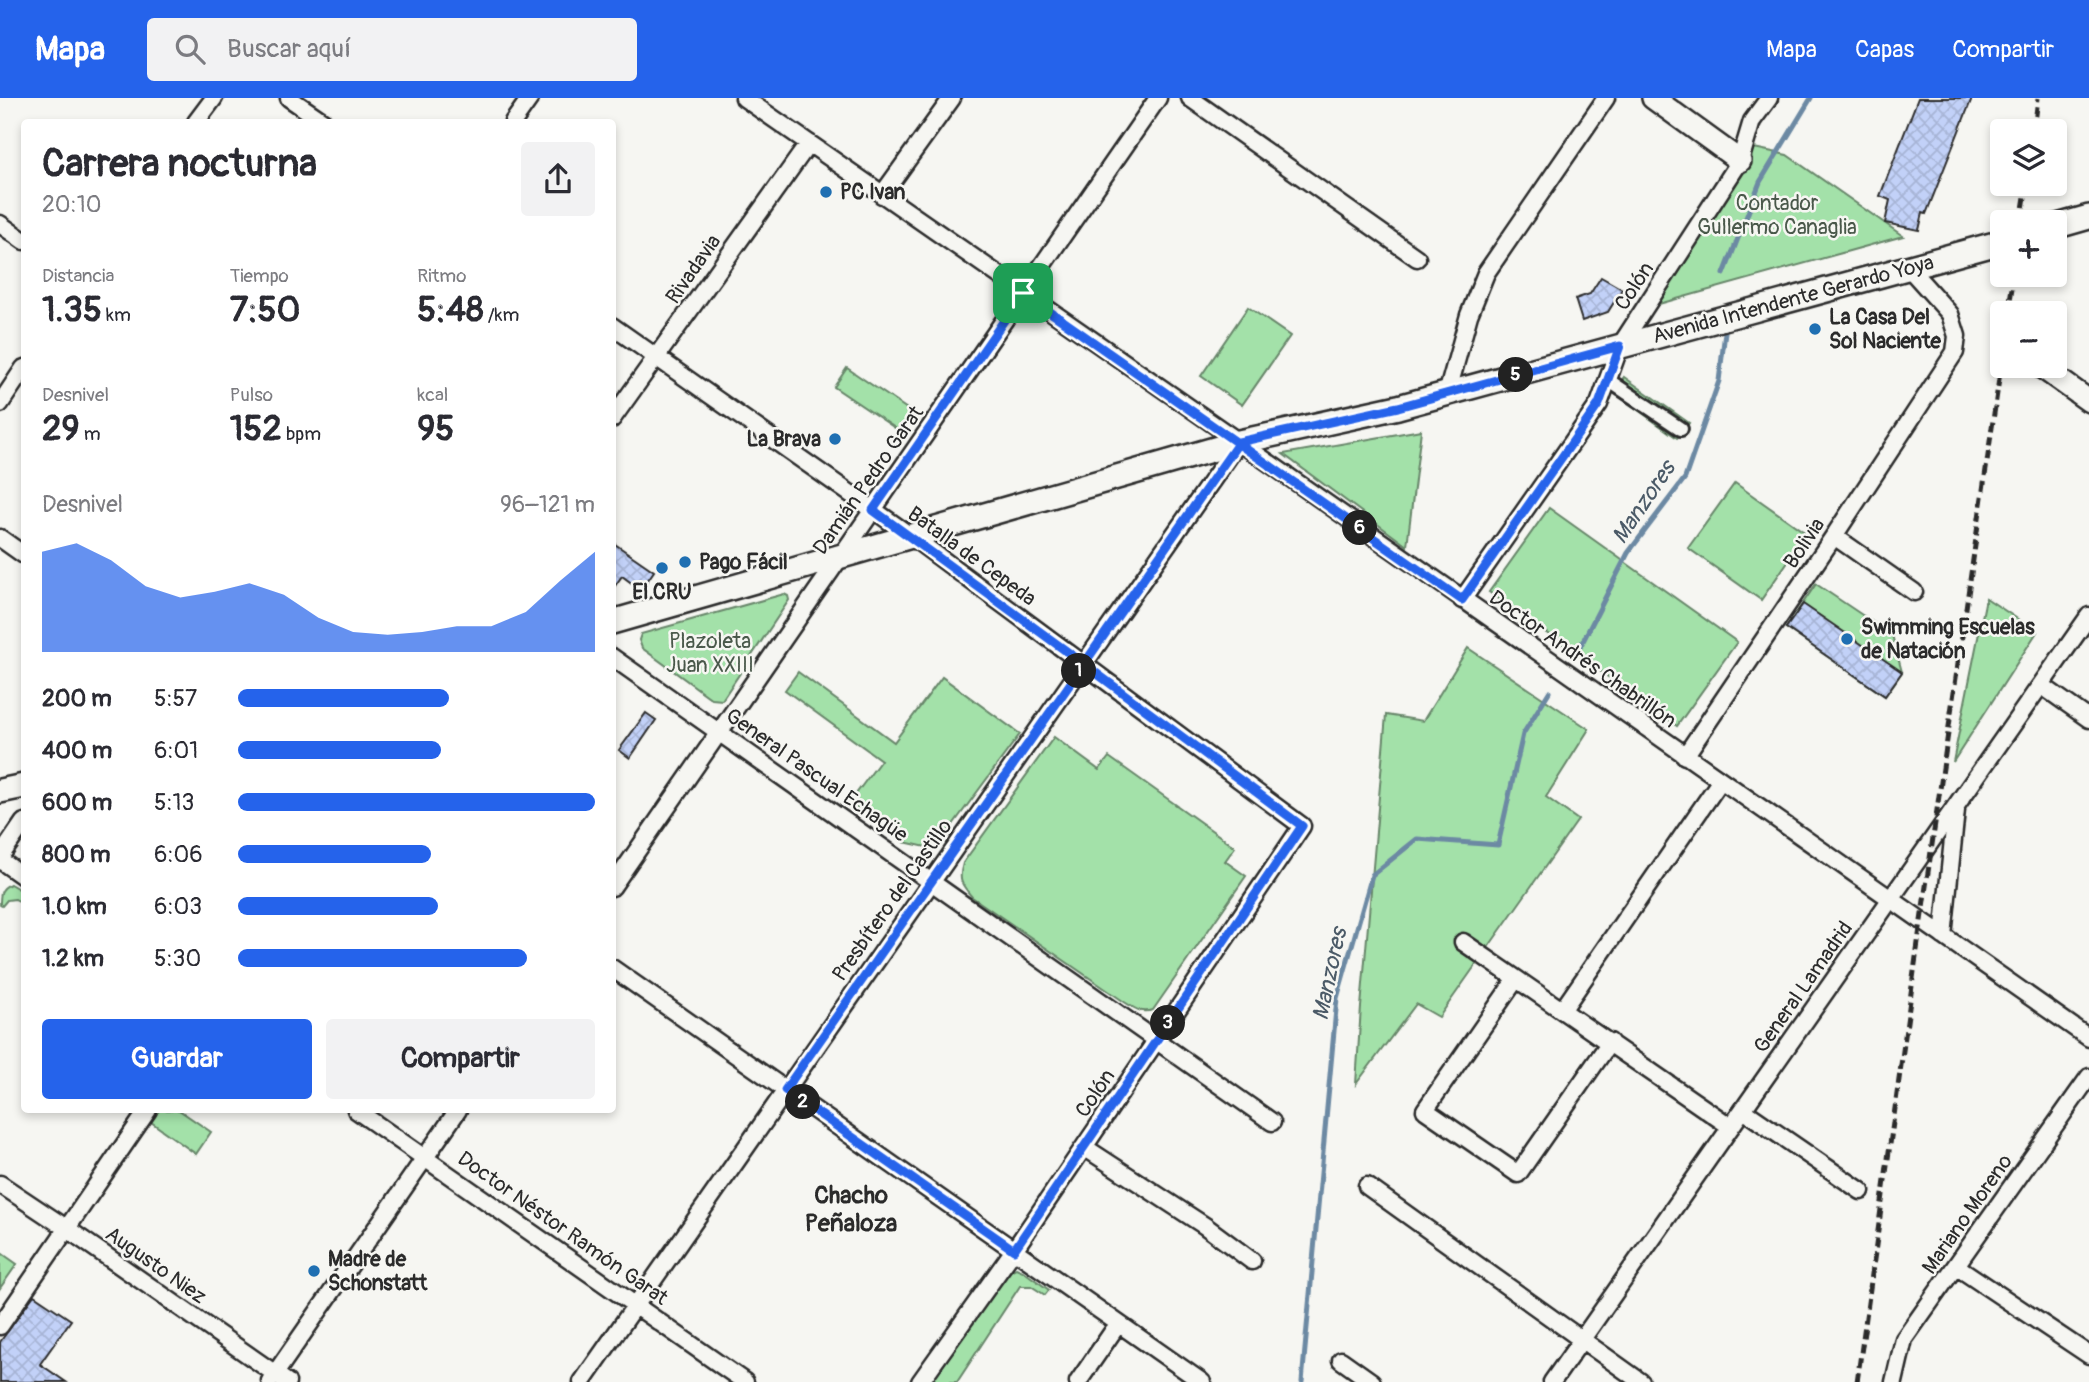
<!DOCTYPE html>
<html lang="es">
<head>
<meta charset="utf-8">
<style>
  body { margin:0; font-family:Pangolin,sans-serif; background:#f2f2f3; color:#2b2b33; height:100vh; display:flex; flex-direction:column; font-size:26px; white-space:nowrap }
  * { box-sizing:border-box; margin:0 }
  p { font-size:23px; color:#7c7c81 }
  .icon { flex:none; width:38px; height:38px; fill:none; stroke:currentColor; stroke-width:2; stroke-linecap:round; stroke-linejoin:round }
  .map { position:relative; flex:1; overflow:hidden }
  .details { position:absolute; left:21px; top:21px; width:595px; height:994px; display:flex; flex-direction:column; background:#fff; border-radius:7px; box-shadow:0 4px 10px #0003 }
  .details>* { flex:none }
  .fabs { position:absolute; left:1990px; top:21px; display:grid; gap:14px }
  .fabs a { display:grid; place-items:center; width:77px; height:77px; border-radius:7px; background:#fff; box-shadow:0 4px 10px #0003; font-size:35px }
  .pin { position:absolute; display:grid; place-items:center; width:60px; height:60px; color:#fff; margin:-30px; border-radius:14px; box-shadow:0 4px 10px #0006 }
  .km { position:absolute; width:35px; height:35px; margin:-18px; border-radius:50%; background:#222; color:#fff; font-size:19px; line-height:35px; text-align:center }
  .round { display:grid; place-items:center; flex:none; width:74px; height:74px; border-radius:7px; background:#f2f2f3 }
  .overview { display:flex; align-items:center; justify-content:space-between; height:119px; padding:0 21px }
  h1 { font-size:38px; font-weight:800; line-height:52px }
  .stats { display:grid; grid-template-columns:repeat(3,1fr); gap:10px; height:119px; padding:7px 21px }
  .stats div { display:grid; align-content:center }
  .stats b { font-size:35px; font-weight:800 }
  .stats small { font-size:19px; font-weight:400 }
  .stats p { font-size:19px }
  .chart { height:196px; padding:14px 21px }
  .chart p { display:flex; justify-content:space-between }
  .chart svg { width:100%; height:126px; margin-top:7px; fill:#2563eb; opacity:.7 }
  .button { display:flex; gap:14px; margin-top:auto; padding:14px 21px }
  .button a { flex:1; height:80px; border-radius:7px; background:#2563eb; color:#fff; font-size:28px; font-weight:800; line-height:80px; text-align:center }
  .button a+a { background:#f2f2f3; color:#2b2b33 }
  ul { padding:0 21px; list-style:none; font-size:23px }
  li { display:grid; grid-template-columns:112px 84px 1fr; align-items:center; height:52px }
  li i { height:18px; border-radius:9px; background:#2563eb }
  header { display:flex; align-items:center; gap:42px; box-sizing:border-box; height:98px; padding:0 35px; background:#2563eb; color:#fff }
  header strong { font-size:33px }
  nav { display:flex; gap:38px; margin-inline-start:auto; font-size:24px }
  .search { width:490px; height:63px; background:#f2f2f3; display:flex; align-items:center; gap:18px; box-sizing:border-box; padding:0 24px; border-radius:7px; color:#7c7c81; font-size:26px }
  .map>svg:first-child { display:block }
  .green { fill:#a3e1a9; stroke:#67866a; stroke-width:2 }
  .lines { fill:none; stroke-linecap:round; stroke-linejoin:round }
  .stream { stroke:#6c89a3; stroke-width:5 }
  .building { fill:url(#building-cross-hatch); stroke:#2b2b2b; stroke-width:2 }
  .pedestrian-casing { stroke:#2b2b2b; stroke-width:18 }
  .minor-casing { stroke:#2b2b2b; stroke-width:21 }
  .tertiary-casing { stroke:#2b2b2b; stroke-width:26 }
  .secondary-casing { stroke:#2b2b2b; stroke-width:28 }
  .pedestrian { stroke:#f6f6f2; stroke-width:12 }
  .minor { stroke:#f6f6f2; stroke-width:16 }
  .tertiary { stroke:#f6f6f2; stroke-width:21 }
  .secondary { stroke:#f6f6f2; stroke-width:23 }
  .rail { stroke:#2b2b2b; stroke-width:5; stroke-dasharray:10 5; stroke-linecap:butt }
  .route-casing { stroke:#fff; stroke-width:14 }
  .route { stroke:#2563eb; stroke-width:9 }
  .poi-dot { fill:#1f6fb2; stroke:#f6f6f2; stroke-width:2.5 }
  .labels { text-anchor:middle; stroke-width:5; stroke-linejoin:round; paint-order:stroke }
  .poi-label { font-size:21px; font-weight:bold; fill:#2b2b2b; stroke:#f6f6f2; text-anchor:start }
  .park-label { font-size:21px; fill:#49584a; stroke:#f6f6f2 }
  .street-label { font-size:21px; fill:#2b2b2b; stroke:#f6f6f2 }
  .water-label { font-size:23px; font-style:italic; fill:#4b5a67; stroke:#f6f6f2 }
  .quarter-label { font-size:24px; font-weight:bold; fill:#2b2b2b; stroke:#f6f6f2 }
</style>
</head>
<body>
<header>
<strong>Mapa</strong>
<div class="search"><svg class="icon" aria-label="search" viewBox="0 0 24 24"><circle cx="10" cy="10" r="6"/><path d="M15 15l6 6"/></svg>Buscar aquí</div>
<nav><a>Mapa</a><a>Capas</a><a>Compartir</a></nav>
</header>
<div class="map">
<svg width="2089" height="1284" viewBox="0 0 2089 1284">
  <defs>
    <pattern id="building-cross-hatch" width="8" height="8" patternUnits="userSpaceOnUse" patternTransform="scale(1.75)"><rect width="8" height="8" fill="#c2d1f8"/><path d="M0 0l8 8M0 8l8-8" fill="none" stroke="#a7b4d5"/></pattern>
  </defs>
  <rect width="100%" height="100%" fill="#f6f6f2"/>
  <filter id="ink" filterUnits="userSpaceOnUse"><feTurbulence type="fractalNoise" baseFrequency=".0143" numOctaves="2"/><feDisplacementMap in="SourceGraphic" scale="14" xChannelSelector="R" yChannelSelector="G"/><feConvolveMatrix kernelMatrix="1 2 1 2 8 2 1 2 1" color-interpolation-filters="sRGB"/></filter>
  <g filter="url(#ink)">
    <path class="green" d="M1754,50L1787,57L1903,138L1648,209Z
      M1248,209L1290,238L1242,307L1201,278Z
      M847,270L913,315L901,334L834,289Z
      M1624,279L1689,325L1677,340L1613,294Z
      M1421,332L1407,448L1283,356Z
      M1735,385L1807,436L1761,502L1688,450Z
      M1549,410L1737,544L1677,628L1489,494Z
      M1816,486L1892,537L1902,574L1885,598L1786,530Z
      M784,496L788,498L789,502L722,602L712,601L642,550L639,542L641,536Z
      M1986,500L2037,534L1953,664Z
      M1468,550L1589,631L1546,699L1578,722L1439,919L1416,906L1356,986L1361,909L1386,617L1423,623Z
      M798,574L894,644L942,579L1020,636L935,751L904,744L850,704L881,662L785,592Z
      M1054,639L1099,672L1109,659L1235,749L1225,763L1246,778L1153,912C1141,916 1134,910 1123,903L972,799C961,786 958,782 963,765Z
      M10,786L24,794V806L15,801L7,802L2,808L0,807C0,796 0,791 10,786Z
      M159,1012H179L211,1034L196,1056L151,1024Z
      M0,1154L17,1166L0,1190Z
      M1016,1170L1023,1173L1049,1192L1045,1197L1031,1188H1020L957,1284H930L1007,1175Z"/>
    <g class="lines">
      <path class="stream" d="M1724,176L1760,84L1811,0
        M1581,547L1628,455L1685,380L1719,283L1725,234
        M1302,1284L1337,900L1372,777L1417,741L1498,747L1523,636L1549,594"/>
    </g>
    <path class="building" d="M1918,0H1972L1926,116L1923,115L1919,132L1885,125L1890,102L1880,98Z
      M1601,179L1622,191L1608,214L1582,223L1575,201L1590,196Z
      M612,444L654,473L641,492L622,478L612,492Z
      M1803,506L1902,574L1885,598L1786,530Z
      M646,615L656,622L630,660L619,652Z
      M34,1197L71,1222L40,1266L66,1284H0V1244Z"/>
    <g class="lines">
      <g class="pedestrian-casing">
        <path id="pedestrian" d="M1608,282L1681,331"/>
      </g>
      <g class="minor-casing">
        <path id="minor" d="M289,0L324,24
          M744,0L1239,344L2089,940
          M1190,0L1417,160
          M196,24L214,0
          M513,24L530,0
          M882,97L952,0
          M0,126L24,143
          M612,228L912,439L1302,728L1014,1152L920,1284
          M1447,296L1469,217L1486,175L1606,0
          M0,306L24,270
          M612,321L809,45
          M1834,438L1914,494
          M0,440L24,457
          M1462,502L1599,306L1620,248L1740,63L1752,23L1769,0
          M612,559L1272,1024
          M2041,587L2089,621
          M1685,658L1834,438L1955,254L1957,238L1950,216L1908,169
          M0,759L24,724
          M0,762L24,779
          M612,789L1158,0
          M1943,838L1956,712
          M1463,844L1731,1029
          M612,870L1202,1284
          M1516,881L1425,1012L1518,1076L1610,944
          M1563,911L1721,682
          M356,1012L745,1284
          M1743,1012L1861,1093
          M1084,1049L1205,1128L1252,1163
          M0,1086L66,1130L287,1284
          M1367,1088L1641,1284
          M1956,1168L2089,1257
          M0,1228L148,1012
          M1341,1262L1372,1284
          M270,1283L458,1012
          M582,1284L1239,344
          M1078,1284L1118,1226
          M1552,1284L2089,518
          M1894,1284L1904,1241L2089,979"/>
      </g>
      <g class="tertiary-casing">
        <path id="tertiary" d="M1653,0L1740,63
          M2040,268L2089,303"/>
      </g>
      <g class="secondary-casing">
        <path id="secondary" d="M2054,129L2089,119
          M612,524L1239,344L1398,309L2002,144
          M0,693L24,688"/>
      </g>
      <use href="#pedestrian" class="pedestrian"/>
      <use href="#minor" class="minor"/>
      <use href="#tertiary" class="tertiary"/>
      <use href="#secondary" class="secondary"/>
      <path class="rail" d="M2034,33L2038,0
        M2021,124L2027,86
        M2008,215L2014,177
        M1857,1284L1921,823L2002,260"/>
    </g>
  </g>
  <g class="lines" filter="url(#ink)">
    <g class="route-casing">
      <path id="route" d="M1023,195L873,412L1084,566L785,992L1014,1152L1302,728L1084,566L1239,344L1398,309L1620,248L1599,306L1462,502L1023,195"/>
    </g>
    <use href="#route" class="route"/>
  </g>
  <g class="poi-dot">
    <circle cx="826" cy="94" r="7"/>
    <circle cx="1815" cy="231" r="7"/>
    <circle cx="835" cy="341" r="7"/>
    <circle cx="685" cy="464" r="7"/>
    <circle cx="662" cy="470" r="7"/>
    <circle cx="1847" cy="541" r="7"/>
    <circle cx="314" cy="1173" r="7"/>
  </g>
  <g class="labels">
    <g class="poi-label">
      <text x="840" y="101">PC Ivan</text>
      <text x="1829" y="226">La Casa Del<tspan x="1829" dy="24">Sol Naciente</tspan></text>
      <text x="821" y="348" text-anchor="end">La Brava</text>
      <text x="699" y="471">Pago Fácil</text>
      <text x="662" y="501" text-anchor="middle">El CRU</text>
      <text x="1861" y="536">Swimming Escuelas<tspan x="1861" dy="24">de Natación</tspan></text>
      <text x="328" y="1168">Madre de<tspan x="328" dy="24">Schonstatt</tspan></text>
    </g>
    <g class="park-label">
      <text x="1777" y="112">Contador<tspan x="1777" dy="24">Gullermo Canaglia</tspan></text>
      <text x="710" y="550">Plazoleta<tspan x="710" dy="24">Juan XXIII</tspan></text>
    </g>
    <g class="street-label">
      <text transform="translate(693 171) rotate(-55)" y="7">Rivadavia</text>
      <text transform="translate(1634 188) rotate(-57)" y="7">Colón</text>
      <text transform="translate(1793 201) rotate(-15)" y="7">Avenida Intendente Gerardo Yoya</text>
      <text transform="translate(868 382) rotate(-55)" y="7">Damián Pedro Garat</text>
      <text transform="translate(1804 445) rotate(-56)" y="7">Bolivia</text>
      <text transform="translate(972 458) rotate(36)" y="7">Batalla de Cepeda</text>
      <text transform="translate(1583 561) rotate(35)" y="7">Doctor Andrés Chabrillón</text>
      <text transform="translate(817 677) rotate(35)" y="7">General Pascual Echagüe</text>
      <text transform="translate(892 802) rotate(-55)" y="7">Presbítero del Castillo</text>
      <text transform="translate(1803 889) rotate(-55)" y="7">General Lamadrid</text>
      <text transform="translate(1095 995) rotate(-56)" y="7">Colón</text>
      <text transform="translate(1967 1116) rotate(-55)" y="7">Mariano Moreno</text>
      <text transform="translate(563 1130) rotate(35)" y="7">Doctor Néstor Ramón Garat</text>
      <text transform="translate(156 1167) rotate(35)" y="7">Augusto Niez</text>
    </g>
    <g class="water-label">
      <text transform="translate(1643 404) rotate(-56)" y="8">Manzores</text>
      <text transform="translate(1329 876) rotate(-78)" y="8">Manzores</text>
    </g>
    <g class="quarter-label">
      <text x="851" y="1105">Chacho<tspan x="851" dy="28">Peñaloza</tspan></text>
    </g>
  </g>
</svg>
<div class="fabs">
<a><svg class="icon" aria-label="layers" viewBox="0 0 24 24"><path d="M12 4l9 5-9 5-9-5zM3 14l9 5 9-5"/></svg></a>
<a>+</a>
<a>−</a>
</div>
<div class="pin" style="left:1023px;top:195px;background:#1e9e55"><svg class="icon" aria-label="arrive" viewBox="0 0 24 24"><path d="M6 21V4h12l-3 4 3 4H6"/></svg></div>
<b class="km" style="left:1079px;top:573px">1</b>
<b class="km" style="left:803px;top:1004px">2</b>
<b class="km" style="left:1168px;top:925px">3</b>
<b class="km" style="left:1516px;top:277px">5</b>
<b class="km" style="left:1360px;top:430px">6</b>
<section class="details">
<div class="overview"><div><h1>Carrera nocturna</h1><p>20:10</p></div><a class="round"><svg class="icon" aria-label="share" viewBox="0 0 24 24"><path d="M12 15V3M7 8l5-5 5 5M5 13v7h14v-7"/></svg></a></div>
<div class="stats">
<div><p>Distancia</p><b>1.35<small> km</small></b></div>
<div><p>Tiempo</p><b>7:50</b></div>
<div><p>Ritmo</p><b>5:48<small> /km</small></b></div>
</div>
<div class="stats">
<div><p>Desnivel</p><b>29<small> m</small></b></div>
<div><p>Pulso</p><b>152<small> bpm</small></b></div>
<div><p>kcal</p><b>95</b></div>
</div>
<div class="chart"><p><span>Desnivel</span>96–121 m</p>
<svg viewBox="0 0 160 44" preserveAspectRatio="none"><path d="M0 44V9L10 6L20 12L30 21L40 25L50 23L60 20L70 24L80 32L90 37L100 38L110 37L120 35L130 35L140 30L150 19L160 9V44z"/></svg>
</div>
<ul>
<li><b>200 m</b>5:57<i style="width:59%"></i></li>
<li><b>400 m</b>6:01<i style="width:57%"></i></li>
<li><b>600 m</b>5:13<i style="width:100%"></i></li>
<li><b>800 m</b>6:06<i style="width:54%"></i></li>
<li><b>1.0 km</b>6:03<i style="width:56%"></i></li>
<li><b>1.2 km</b>5:30<i style="width:81%"></i></li>
</ul>
<div class="button"><a>Guardar</a><a>Compartir</a></div>
</section>
</div>
</body>
</html>
